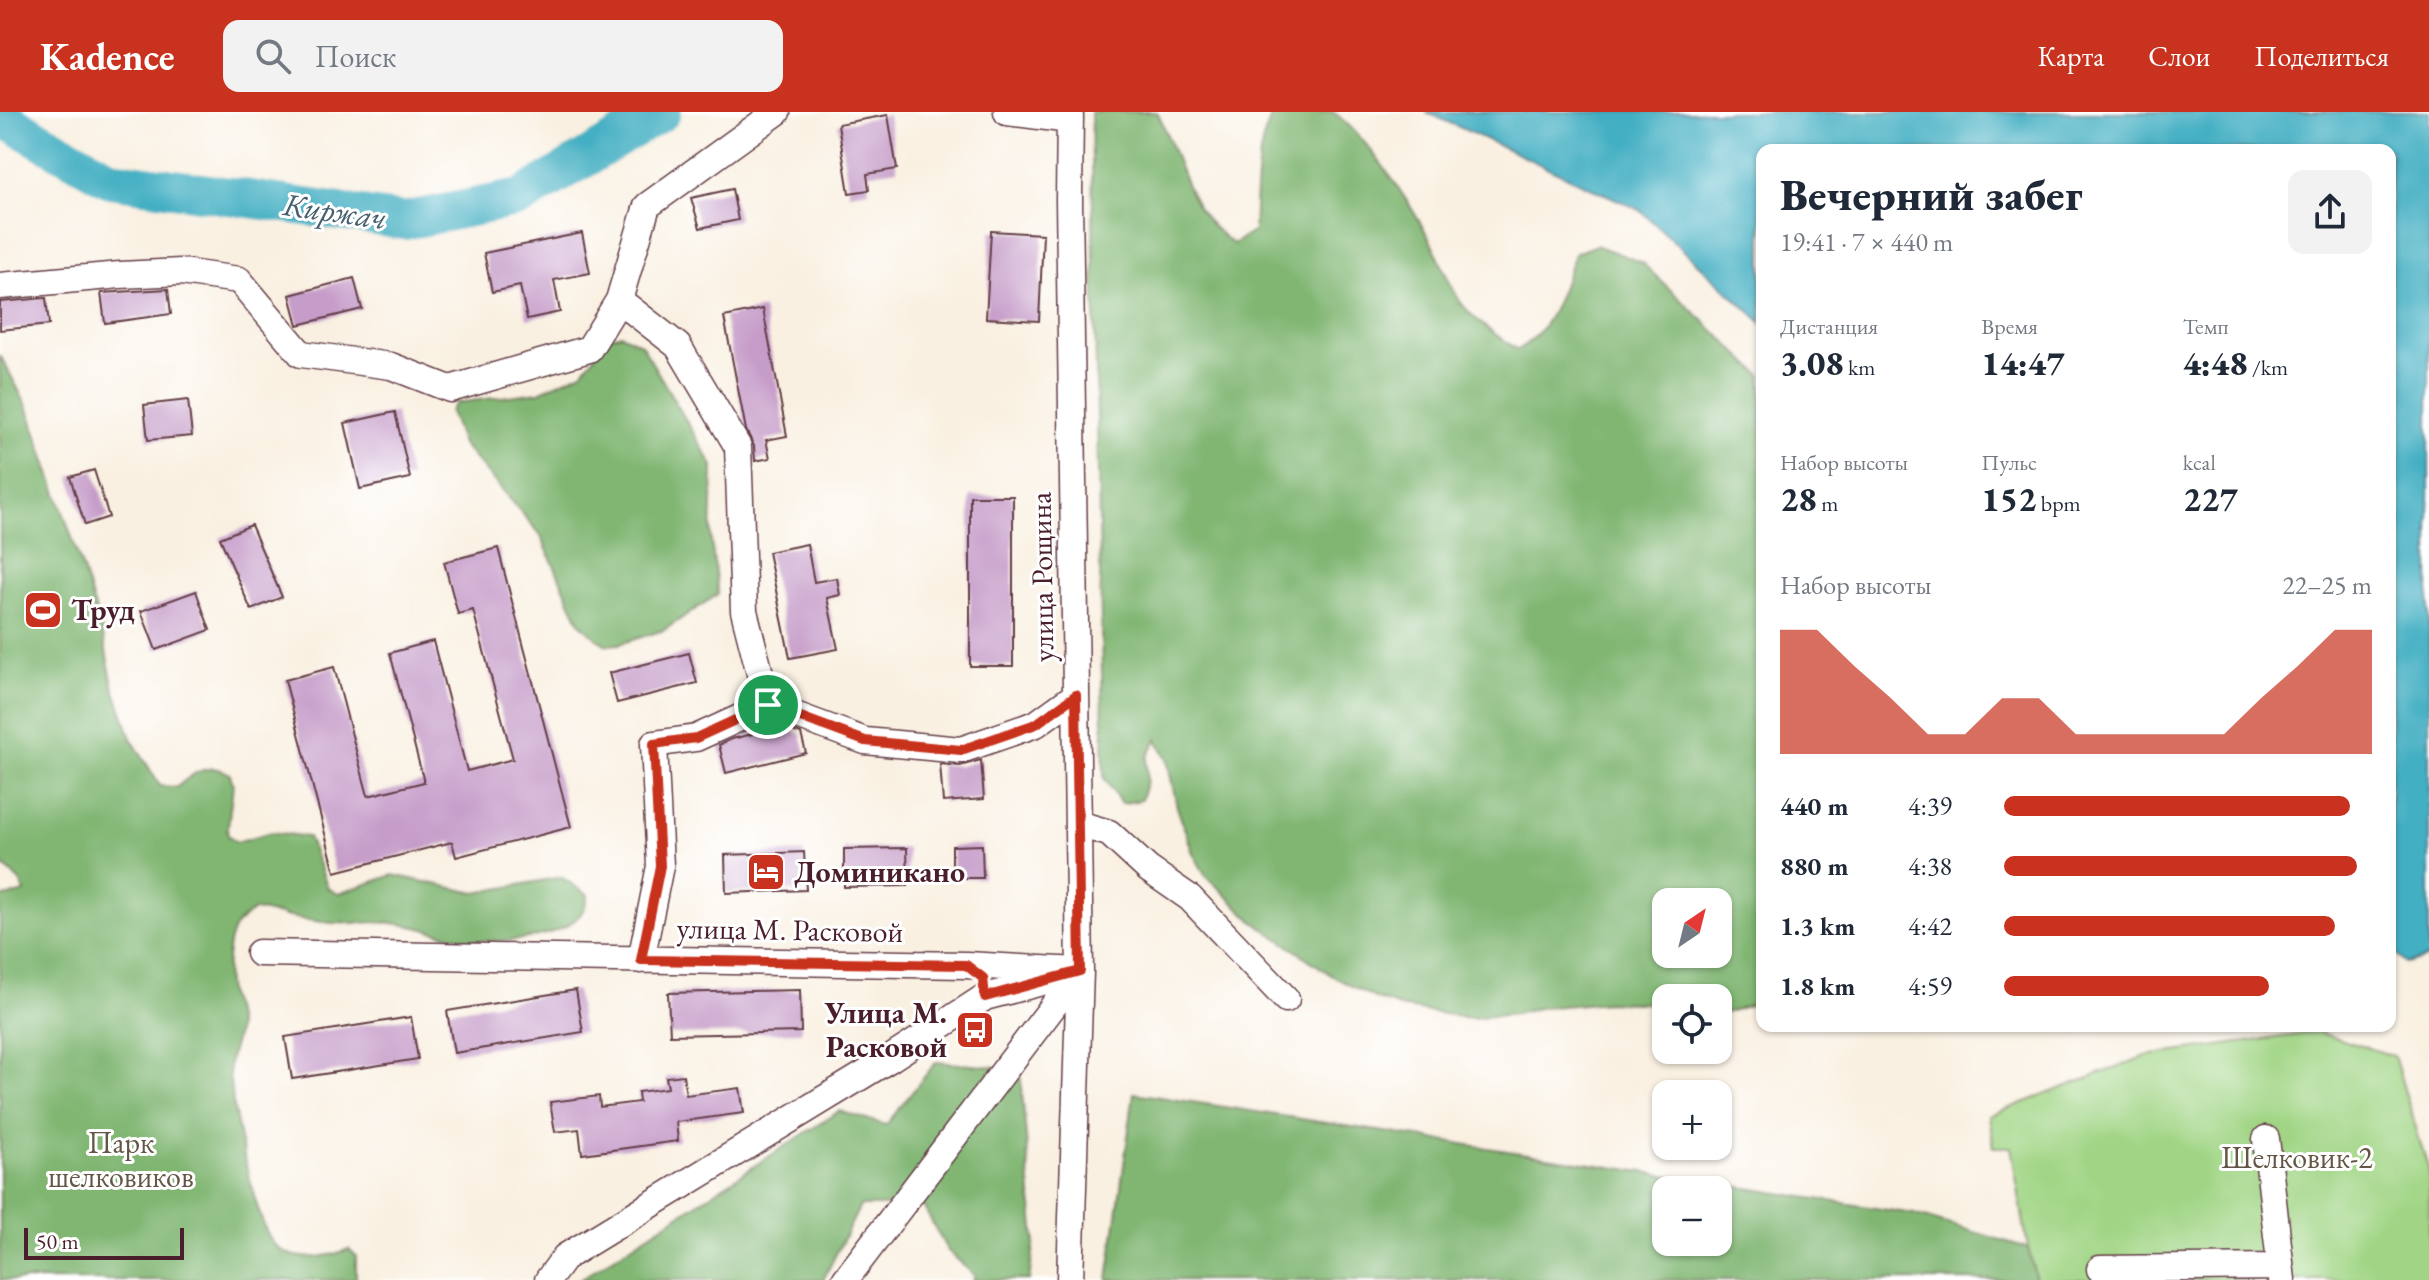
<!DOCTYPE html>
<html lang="ru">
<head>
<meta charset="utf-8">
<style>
  body { margin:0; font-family:"EB Garamond",serif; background:#f2f2f3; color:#1f2937; height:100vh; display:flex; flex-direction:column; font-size:30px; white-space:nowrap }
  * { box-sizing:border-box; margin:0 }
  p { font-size:26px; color:#747a83 }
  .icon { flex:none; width:44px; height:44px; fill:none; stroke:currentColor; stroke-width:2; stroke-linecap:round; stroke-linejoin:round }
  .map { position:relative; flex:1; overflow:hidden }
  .drawer { position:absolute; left:1756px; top:32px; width:640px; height:888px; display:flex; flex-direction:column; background:#fff; border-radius:16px; box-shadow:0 2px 6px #0004 }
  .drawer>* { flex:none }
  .needle { width:52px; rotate:35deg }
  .controls { position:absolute; left:1652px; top:776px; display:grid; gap:16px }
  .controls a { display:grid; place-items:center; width:80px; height:80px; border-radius:16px; background:#fff; box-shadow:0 2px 6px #0004; font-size:40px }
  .scale { position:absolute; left:24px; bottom:20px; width:160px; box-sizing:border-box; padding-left:8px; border:4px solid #4a1f2b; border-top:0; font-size:22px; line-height:28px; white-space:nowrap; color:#4a1f2b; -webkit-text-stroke:6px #fff; paint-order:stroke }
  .pin { position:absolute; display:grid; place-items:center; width:68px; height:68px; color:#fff; margin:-34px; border:4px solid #fff; border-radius:50%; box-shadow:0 2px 8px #0007 }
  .round { display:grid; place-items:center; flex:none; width:84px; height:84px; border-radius:16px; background:#f2f2f3 }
  .summary { display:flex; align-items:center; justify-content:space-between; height:136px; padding:0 24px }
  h1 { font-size:44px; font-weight:800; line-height:60px }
  .figures { display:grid; grid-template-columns:repeat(3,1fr); gap:12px; height:136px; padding:8px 24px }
  .figures div { display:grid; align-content:center }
  .figures b { font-size:34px; font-weight:800 }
  .figures small { font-size:22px; font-weight:400 }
  .figures p { font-size:22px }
  .chart { height:224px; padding:16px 24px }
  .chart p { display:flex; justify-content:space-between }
  .chart svg { width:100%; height:144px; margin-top:8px; fill:#c8321e; opacity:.7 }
  ul { padding:0 24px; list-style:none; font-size:26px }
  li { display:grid; grid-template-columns:128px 96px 1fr; align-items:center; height:60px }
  li i { height:20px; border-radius:10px; background:#c8321e }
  header { display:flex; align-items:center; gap:48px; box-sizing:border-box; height:112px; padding:0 40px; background:#c8321e; color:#fff }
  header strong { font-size:38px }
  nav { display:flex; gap:44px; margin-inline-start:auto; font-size:28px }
  .search { width:560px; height:72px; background:#f2f2f3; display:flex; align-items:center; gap:20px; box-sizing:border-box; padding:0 28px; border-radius:16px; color:#747a83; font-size:30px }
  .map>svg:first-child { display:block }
  .green { fill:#a1d585; stroke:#767a58; stroke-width:2 }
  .forest { fill:#80b672; stroke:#656a4e; stroke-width:2; fill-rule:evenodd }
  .water { fill:#43afc2; stroke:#466776; stroke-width:2 }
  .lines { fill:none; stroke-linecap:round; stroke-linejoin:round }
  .river { stroke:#43afc2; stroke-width:38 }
  .building { fill:#c69dc9 }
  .minor-casing { stroke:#643e46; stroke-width:29 }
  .minor { stroke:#fff; stroke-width:26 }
  .route-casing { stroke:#fff; stroke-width:16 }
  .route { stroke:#c8321e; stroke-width:10 }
  .labels { text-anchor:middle; stroke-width:6; stroke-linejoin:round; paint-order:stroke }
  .street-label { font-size:30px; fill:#4a1f2b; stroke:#fff }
  .poi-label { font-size:30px; font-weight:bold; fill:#4a1f2b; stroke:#fff; text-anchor:start }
  .park-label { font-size:30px; fill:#645646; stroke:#fff }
  .water-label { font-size:32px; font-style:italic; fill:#47606f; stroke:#fff }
</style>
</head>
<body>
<header>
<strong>Kadence</strong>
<div class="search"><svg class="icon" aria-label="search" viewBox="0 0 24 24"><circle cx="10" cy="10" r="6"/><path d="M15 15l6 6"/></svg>Поиск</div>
<nav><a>Карта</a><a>Слои</a><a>Поделиться</a></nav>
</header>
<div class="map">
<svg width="2429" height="1168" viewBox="0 0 2429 1168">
  <rect width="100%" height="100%" fill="#fff"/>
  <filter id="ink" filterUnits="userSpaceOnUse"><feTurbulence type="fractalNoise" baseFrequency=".0125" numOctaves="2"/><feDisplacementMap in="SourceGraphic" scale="16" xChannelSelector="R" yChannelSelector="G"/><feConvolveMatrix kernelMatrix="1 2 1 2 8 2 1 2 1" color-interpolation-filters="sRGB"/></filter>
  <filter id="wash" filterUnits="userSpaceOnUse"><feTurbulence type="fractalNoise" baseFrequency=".006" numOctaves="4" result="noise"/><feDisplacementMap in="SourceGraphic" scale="32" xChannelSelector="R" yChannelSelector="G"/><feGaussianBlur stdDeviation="1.8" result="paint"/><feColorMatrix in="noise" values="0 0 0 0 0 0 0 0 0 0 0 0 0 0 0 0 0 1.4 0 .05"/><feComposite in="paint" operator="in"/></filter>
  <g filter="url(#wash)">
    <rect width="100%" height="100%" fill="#f9f0e1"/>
    <path class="green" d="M2317,920L2394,944L2429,1059V1168H2036L2028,1136L2011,1035H1994L1989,1004L2146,944Z"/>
    <path class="forest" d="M1091,0H1157C1181,48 1185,99 1233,132L1254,119C1256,80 1255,34 1274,0H1333C1366,23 1409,90 1429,126C1441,147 1448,173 1462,192C1478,212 1498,224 1518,238C1553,217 1561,177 1575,141L1596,133L1641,150L1762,264V889L1722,902L1718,901V886H1666V892L1608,890L1538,896L1516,902L1470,906L1399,895L1375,886L1334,865L1253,809L1205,763L1193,741L1177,695L1167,647L1157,627L1147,646V668L1141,688L1121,692L1104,666ZM1718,790V842H1666V790Z
      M621,222L641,232L713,354L711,429L718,482L664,518L619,532L607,533L597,527L580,511L540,422L462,332L450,300L456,291L539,280L582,260L610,225Z
      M0,243L27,294L84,461L102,519L113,573L131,626L160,674L177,675C193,661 209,649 230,662L233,673L227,722L236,730L272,720L308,725L328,776L338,782L393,763L476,781L561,765L588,783C584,829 501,832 467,827C441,823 415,812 389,811C370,809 352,812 333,811C307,809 280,803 254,798C248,803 240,808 236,814C226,827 225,864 228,880C229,891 238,903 237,915C237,929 229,942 229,956C229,986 256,1112 274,1132C292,1152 327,1146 349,1137L356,1144V1168H0V786L25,780L20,769L0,750Z
      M936,950L1020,957L1035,1128L1029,1168H973L975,1164L947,1138L923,1094H860L823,1168H579L839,999L886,1013Z
      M1134,981L1914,1102L2028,1136L2036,1168H1108ZM1718,1078V1130H1666V1078Z"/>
    <path class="water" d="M1426,0H2429V845L2406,852L2390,836V38H1762V211L1640,98Z"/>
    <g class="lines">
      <path class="river" d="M0,5L110,67L404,109L520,86L662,0"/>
    </g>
    <g id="blocks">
      <path class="building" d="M888,3L897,57L867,62L869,78L849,81L838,12Z
        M732,77L738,108L700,116L691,86Z
        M991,119L1043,122L1039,209L986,206Z
        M582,121L590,161L554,168L560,200L527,207L520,174L492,180L484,141Z
        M354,166L362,197L298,213L290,183Z
        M168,177L171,202L105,211L101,181Z
        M46,186L49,213L0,218V190Z
        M763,197L787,324L766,328L770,346L755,349L754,334L746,318L724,205Z
        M188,288L192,324L148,328L144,293Z
        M395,300L410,366L360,377L345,311Z
        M94,358L109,405L85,413L70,365Z
        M970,384H1013V554H970Z
        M251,413L282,485L251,498L220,426Z
        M807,432L814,470L837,466L840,483L827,486L838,537L790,546L768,440Z
        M498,436L571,715L456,745L452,730L335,760L285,568L334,555L368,684L424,670L390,541L433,529L467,659L513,647L473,498L458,502L444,450Z
        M196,479L210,518L156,538L141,499Z
        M689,541L697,571L617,591L609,561Z
        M781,615L801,622L806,641L726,661L719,633L732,627Z
        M981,648L984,687L943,690L940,652L960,654Z
        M982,733L983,766H952V734Z
        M907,736L908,774L844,775V737Z
        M804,740L806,778L726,781L725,743Z
        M576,878L583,920L454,941L447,899Z
        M800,878L801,920L670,923L668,881Z
        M411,905L418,947L292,967L285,925Z
        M683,963L686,983L740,976L744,1001L676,1010L678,1029L582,1042L579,1017L555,1020L550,990L599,984L600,995L639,990L638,980L668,976L666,965Z"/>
    </g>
  </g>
  <g filter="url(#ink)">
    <use href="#blocks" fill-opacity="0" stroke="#643e46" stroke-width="2"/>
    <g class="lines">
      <g class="minor-casing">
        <path id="minor" d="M1007,0L1070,8
          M1070,0L1069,88L1080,859L1070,1168
          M0,174L120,163L181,160L239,168L301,242L391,254L450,277L589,237L619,188L647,94L777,0
          M619,188L678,234L738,335L744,499L768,593
          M1078,712L1109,721L1148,757L1190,786L1286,887
          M259,841L966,853L1080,859
          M641,848L660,754L654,632L696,626L768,593L865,629L961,638L1036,612L1076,583
          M2266,1027L2282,1168
          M2100,1157L2280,1155
          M548,1168L565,1145L888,948L985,885L1057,866
          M845,1168L1080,859"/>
      </g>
      <use href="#minor" class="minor"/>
    </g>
  </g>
  <g class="lines" filter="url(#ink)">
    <g class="route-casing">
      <path id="route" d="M1076,583L1080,859L985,885L983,866L966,853L641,848L660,754L654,632L696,626L768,593L865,629L961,638L1036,612Z"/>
    </g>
    <use href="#route" class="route"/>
  </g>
  <defs>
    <g id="stadium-square" transform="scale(2)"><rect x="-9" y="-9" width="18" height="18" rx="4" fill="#c8321e" stroke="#fff"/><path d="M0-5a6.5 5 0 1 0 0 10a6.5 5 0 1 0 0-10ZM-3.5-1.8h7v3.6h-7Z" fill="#fff"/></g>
    <g id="hotel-square" transform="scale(2)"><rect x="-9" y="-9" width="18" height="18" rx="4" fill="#c8321e" stroke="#fff"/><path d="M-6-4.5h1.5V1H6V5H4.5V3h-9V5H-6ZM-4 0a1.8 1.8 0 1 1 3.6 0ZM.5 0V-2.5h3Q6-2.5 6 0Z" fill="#fff"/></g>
    <g id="bus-square" transform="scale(2)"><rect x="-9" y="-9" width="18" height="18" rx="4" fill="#c8321e" stroke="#fff"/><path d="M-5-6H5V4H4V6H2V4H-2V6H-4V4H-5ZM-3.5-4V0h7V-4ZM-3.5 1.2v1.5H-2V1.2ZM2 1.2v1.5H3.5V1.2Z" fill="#fff"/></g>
  </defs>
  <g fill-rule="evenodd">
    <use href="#stadium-square" x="43" y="498"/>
    <use href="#hotel-square" x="766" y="760"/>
    <use href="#bus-square" x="975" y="918"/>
  </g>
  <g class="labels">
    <g class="street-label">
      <text transform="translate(1042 465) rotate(-91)" y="10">улица Рощина</text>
      <text transform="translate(790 818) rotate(1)" y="10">улица М. Расковой</text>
    </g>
    <g class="poi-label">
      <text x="71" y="508">Труд</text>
      <text x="794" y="770">Доминикано</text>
      <text x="947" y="911" text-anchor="end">Улица М.<tspan x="947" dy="34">Расковой</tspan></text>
    </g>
    <g class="park-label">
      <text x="121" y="1041">Парк<tspan x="121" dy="34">шелковиков</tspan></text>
      <text x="2297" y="1056">Шелковик-2</text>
    </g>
    <g class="water-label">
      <text transform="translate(335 99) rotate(8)" y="11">Киржач</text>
    </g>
  </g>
</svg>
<div class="controls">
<a><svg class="needle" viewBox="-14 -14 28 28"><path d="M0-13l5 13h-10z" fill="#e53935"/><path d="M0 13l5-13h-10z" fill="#747a83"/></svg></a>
<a><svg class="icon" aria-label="locate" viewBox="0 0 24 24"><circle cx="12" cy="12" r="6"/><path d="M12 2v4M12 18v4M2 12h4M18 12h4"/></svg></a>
<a>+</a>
<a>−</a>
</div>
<div class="scale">50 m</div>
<div class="pin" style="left:768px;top:593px;background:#1e9e55"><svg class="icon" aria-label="arrive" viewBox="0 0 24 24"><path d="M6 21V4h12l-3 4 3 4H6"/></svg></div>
<section class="drawer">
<div class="summary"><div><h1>Вечерний забег</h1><p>19:41 · 7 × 440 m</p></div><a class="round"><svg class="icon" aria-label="share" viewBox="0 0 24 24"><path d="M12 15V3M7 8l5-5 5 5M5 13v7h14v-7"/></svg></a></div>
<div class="figures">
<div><p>Дистанция</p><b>3.08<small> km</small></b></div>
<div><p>Время</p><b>14:47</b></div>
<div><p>Темп</p><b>4:48<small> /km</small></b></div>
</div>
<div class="figures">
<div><p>Набор высоты</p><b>28<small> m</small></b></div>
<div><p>Пульс</p><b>152<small> bpm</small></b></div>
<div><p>kcal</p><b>227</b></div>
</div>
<div class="chart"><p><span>Набор высоты</span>22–25 m</p>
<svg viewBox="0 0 160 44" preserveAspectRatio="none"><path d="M0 44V6L10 6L20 17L30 27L40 38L50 38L60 27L70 27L80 38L90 38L100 38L110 38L120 38L130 27L140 17L150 6L160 6V44z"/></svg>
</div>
<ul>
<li><b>440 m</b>4:39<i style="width:94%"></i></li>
<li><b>880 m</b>4:38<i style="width:96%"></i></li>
<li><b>1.3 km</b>4:42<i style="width:90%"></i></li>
<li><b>1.8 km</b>4:59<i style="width:72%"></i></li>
</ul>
</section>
</div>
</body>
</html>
